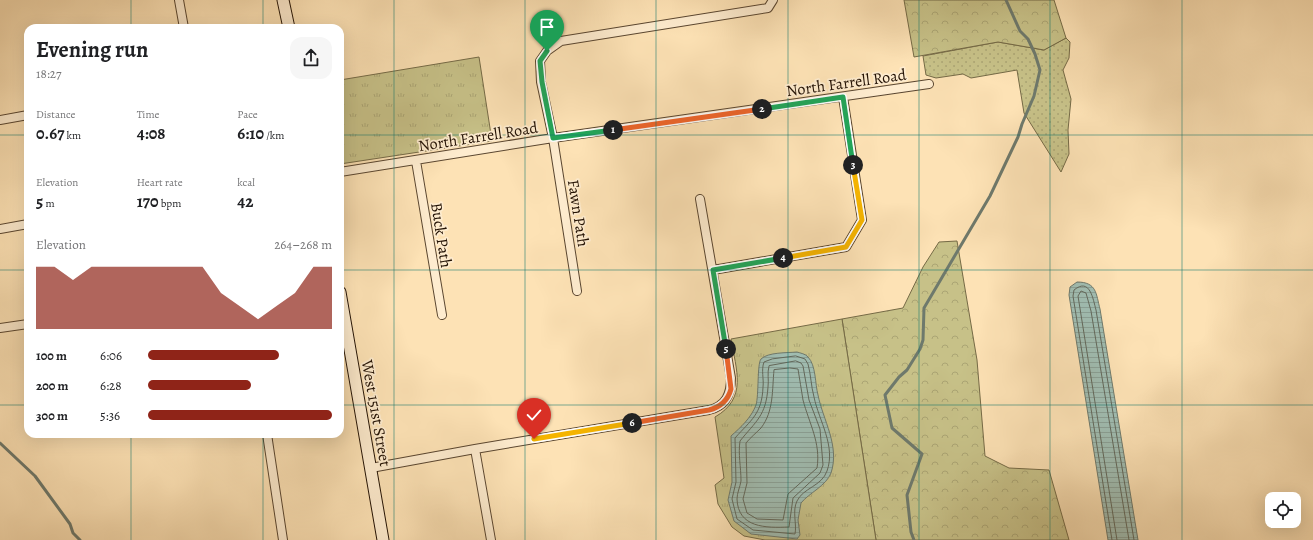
<!DOCTYPE html>
<html lang="en">
<head>
<meta charset="utf-8">
<style>
  body { margin:0; font-family:Alegreya,serif; background:#f6f6f6; color:#202124; height:100vh; display:flex; flex-direction:column; font-size:15px; white-space:nowrap }
  * { box-sizing:border-box; margin:0 }
  p { font-size:13px; color:#757577 }
  .icon { flex:none; width:22px; height:22px; fill:none; stroke:currentColor; stroke-width:2; stroke-linecap:round; stroke-linejoin:round }
  .map { position:relative; flex:1; overflow:hidden }
  .sheet { position:absolute; left:24px; top:24px; width:320px; height:414px; display:flex; flex-direction:column; background:#fff; border-radius:12px; box-shadow:0 4px 16px #0002 }
  .sheet>* { flex:none }
  .fabs { position:absolute; left:1265px; top:492px; display:grid; gap:8px }
  .fabs a { display:grid; place-items:center; width:36px; height:36px; border-radius:8px; background:#fff; box-shadow:0 4px 16px #0002; font-size:20px }
  .pin { position:absolute; display:grid; place-items:center; width:34px; height:34px; color:#fff; margin:-41px -17px; border-radius:50% 50% 50% 0; rotate:-45deg; box-shadow:0 0 4px #0007 }
  .pin .icon { rotate:45deg }
  .km { position:absolute; width:20px; height:20px; margin:-10px; border-radius:50%; background:#222; color:#fff; font-size:11px; line-height:20px; text-align:center }
  .round { display:grid; place-items:center; flex:none; width:42px; height:42px; border-radius:12px; background:#f6f6f6 }
  .headline { display:flex; align-items:center; justify-content:space-between; height:68px; padding:0 12px }
  h1 { font-size:22px; font-weight:600; line-height:30px }
  .metrics { display:grid; grid-template-columns:repeat(3,1fr); gap:6px; height:68px; padding:4px 12px }
  .metrics div { display:grid; align-content:center }
  .metrics b { font-size:17px; font-weight:600 }
  .metrics small { font-size:11px; font-weight:400 }
  .metrics p { font-size:11px }
  .chart { height:112px; padding:8px 12px }
  .chart p { display:flex; justify-content:space-between }
  .chart svg { width:100%; height:72px; margin-top:4px; fill:#8f2418; opacity:.7 }
  ul { padding:0 12px; list-style:none; font-size:13px }
  li { display:grid; grid-template-columns:64px 48px 1fr; align-items:center; height:30px }
  li i { height:10px; border-radius:5px; background:#8f2418 }
  .map>svg:first-child { display:block }
  .grass { fill:url(#grass-dots); stroke:#756a46 }
  .forest { fill:url(#forest-crowns); stroke:#756a46 }
  .park { fill:url(#park-tufts); stroke:#756a46 }
  .water { fill:url(#water-rules); stroke:#6e796c }
  .lines { fill:none; stroke-linecap:round; stroke-linejoin:round }
  .shore { stroke:#62685b; stroke-width:1 }
  .stream { stroke:#6e796c; stroke-width:3 }
  .street-casing { stroke:#5a4630; stroke-width:10 }
  .secondary-casing { stroke:#231204; stroke-width:13 }
  .street { stroke:#feeccf; stroke-width:8 }
  .secondary { stroke:#feeccf; stroke-width:11 }
  .split-1-casing { stroke:#fff; stroke-width:8 }
  .split-2-casing { stroke:#fff; stroke-width:8 }
  .split-3-casing { stroke:#fff; stroke-width:8 }
  .split-4-casing { stroke:#fff; stroke-width:8 }
  .split-5-casing { stroke:#fff; stroke-width:8 }
  .split-6-casing { stroke:#fff; stroke-width:8 }
  .split-7-casing { stroke:#fff; stroke-width:8 }
  .split-1 { stroke:#22a559; stroke-width:5 }
  .split-2 { stroke:#f0652b; stroke-width:5 }
  .split-3 { stroke:#22a559; stroke-width:5 }
  .split-4 { stroke:#f5b400; stroke-width:5 }
  .split-5 { stroke:#22a559; stroke-width:5 }
  .split-6 { stroke:#f0652b; stroke-width:5 }
  .split-7 { stroke:#f5b400; stroke-width:5 }
  .grid { fill:none; stroke:#0f766e; stroke-width:1; stroke-opacity:0.55 }
  .labels { text-anchor:middle; stroke-width:3.5; stroke-linejoin:round; paint-order:stroke }
  .street-label { font-size:16px; fill:#231204; stroke:#feeccf }
</style>
</head>
<body>
<div class="map">
<svg width="1313" height="540" viewBox="0 0 1313 540">
  <defs>
    <pattern id="grass-dots" width="8" height="8" patternUnits="userSpaceOnUse"><rect width="8" height="8" fill="#c7c188"/><path d="M2 2h.1M6 6h.1" fill="none" stroke="#aba574" stroke-width="1.8" stroke-linecap="round"/></pattern>
    <pattern id="forest-crowns" width="20" height="18" patternUnits="userSpaceOnUse"><rect width="20" height="18" fill="#c7c188"/><path d="M2 6a3 3 0 1 1 6 0M12 15a3 3 0 1 1 6 0" fill="none" stroke="#aba574"/></pattern>
    <pattern id="park-tufts" width="24" height="20" patternUnits="userSpaceOnUse"><rect width="24" height="20" fill="#c7c188"/><path d="M3 7l-1-3M5 7V3M7 7l1-3M15 17l-1-3M17 17v-4M19 17l1-3" fill="none" stroke="#aba574"/></pattern>
    <pattern id="water-rules" width="6" height="5" patternUnits="userSpaceOnUse"><rect width="6" height="5" fill="#a0bdb2"/><path d="M0 2.5h6" fill="none" stroke="#8aa197"/></pattern>
  </defs>
  <rect width="100%" height="100%" fill="#fde2b5"/>
  <filter id="stains"><feTurbulence type="fractalNoise" baseFrequency=".005" numOctaves="4"/><feColorMatrix values="0 0 0 0 .2 0 0 0 0 .09 0 0 0 0 .02 0 0 0 .5 -.17"/></filter>
  <radialGradient id="worn" r=".72"><stop offset=".6" stop-color="#630" stop-opacity="0"/><stop offset="1" stop-color="#630" stop-opacity=".3"/></radialGradient>
  <path class="grass" d="M1066,38L1070,42L1069,58L1063,70L1071,99L1068,130L1069,154L1061,172L1024,113L1017,70L971,78L963,74L936,78L926,75L923,56L998,42L1044,50Z"/>
  <path class="forest" d="M904,0H1054L1066,38L1044,50L998,42L914,57Z
    M957,241L977,360L985,456L1009,468L1049,470L1069,540H876L842,319L903,308L923,267L939,242Z"/>
  <path class="park" d="M479,57L492,141L340,164V80Z
    M842,319L876,540H765L744,536L732,527L718,504L715,485L724,478L715,417C748,398 736,370 731,339Z"/>
  <path class="water" d="M1077,282C1097,282 1096,294 1100,309L1138,540H1108L1069,295L1070,287Z
    M797,352C800,353 806,354 808,357C816,365 815,384 818,395C823,420 840,446 831,473C826,486 809,493 801,503L798,520L800,535L797,539L751,534L734,521L728,500L732,482L731,436C741,427 751,418 756,405C759,395 757,364 761,359C768,352 787,353 797,352Z"/>
  <g class="lines">
    <path class="shore" d="M796,356L805,359L808,364C811,375 811,386 814,397C819,421 836,446 827,471C822,486 803,488 797,501C792,511 797,524 795,534L753,530L737,519L732,499L736,482L735,438C751,420 762,414 763,387C764,379 761,370 764,362L772,359Z
      M796,361L801,363L803,366L809,400L820,429L823,465L820,473L793,498L789,527C766,528 738,528 737,499C737,493 740,487 741,481C741,467 738,454 740,441C756,421 766,416 768,387C769,380 767,373 769,366Z
      M790,368L798,369C800,379 801,390 803,400C809,423 821,443 817,468L788,494L783,520L757,519L747,513L743,499L747,483L746,443C750,438 756,433 761,428C774,411 772,390 774,370Z
      M1112,540L1073,296L1074,290C1090,277 1093,299 1096,310L1134,540
      M1117,540L1078,296L1081,291L1086,293L1091,311L1129,540"/>
    <path class="stream" d="M0,443L35,476L70,524L73,533L80,540
      M914,540L911,532L907,495L922,454L892,428L885,395L899,377L907,370L920,349L923,340L924,308L990,196L1018,137L1022,124L1034,96L1040,70L1035,54L1028,39L1020,31L1006,0"/>
    <g class="street-casing">
      <path id="street" d="M179,0L184,28
        M0,120L28,115
        M416,161L442,315
        M340,172L553,138L929,84
        M0,229L28,224
        M713,270L846,247L862,220L843,97
        M577,291L553,138L541,82L540,61L547,51L561,41L768,8L773,0
        M0,328L28,324
        M267,434L283,540
        M475,449L491,540
        M371,468L475,449L709,410C726,406 731,394 731,378L700,199"/>
    </g>
    <g class="secondary-casing">
      <path id="secondary" d="M283,0L289,28
        M340,292L383,540"/>
    </g>
    <use href="#street" class="street"/>
    <use href="#secondary" class="secondary"/>
  </g>
  <g class="lines">
    <g class="split-1-casing">
      <path id="split-1" d="M547,51L540,61L542,82L553,138L613,130"/>
    </g>
    <g class="split-2-casing">
      <path id="split-2" d="M613,130L762,109"/>
    </g>
    <g class="split-3-casing">
      <path id="split-3" d="M762,109L843,97L853,165"/>
    </g>
    <g class="split-4-casing">
      <path id="split-4" d="M783,258L846,247L862,220L853,165"/>
    </g>
    <g class="split-5-casing">
      <path id="split-5" d="M726,349L713,270L783,258"/>
    </g>
    <g class="split-6-casing">
      <path id="split-6" d="M632,423L709,410C721,407 728,400 731,389L726,349"/>
    </g>
    <g class="split-7-casing">
      <path id="split-7" d="M534,439L632,423"/>
    </g>
    <use href="#split-1" class="split-1"/>
    <use href="#split-2" class="split-2"/>
    <use href="#split-3" class="split-3"/>
    <use href="#split-4" class="split-4"/>
    <use href="#split-5" class="split-5"/>
    <use href="#split-6" class="split-6"/>
    <use href="#split-7" class="split-7"/>
  </g>
  <path class="grid" d="M131,0V28M263,0V28M394,0V540M525,0V540M656,0V540M788,0V540M919,0V540M1050,0V540M1182,0V540M0,135H28M340,135H1313M0,270H28M340,270H1313M0,405H28M340,405H1313M131,434V540M263,434V540"/>
  <g class="labels">
    <g class="street-label">
      <text transform="translate(846 82) rotate(-8)" y="6">North Farrell Road</text>
      <text transform="translate(478 136) rotate(-9)" y="6">North Farrell Road</text>
      <text transform="translate(579 213) rotate(81)" y="6">Fawn Path</text>
      <text transform="translate(442 235) rotate(81)" y="6">Buck Path</text>
      <text transform="translate(377 413) rotate(80)" y="6">West 151st Street</text>
    </g>
  </g>
  <rect width="100%" height="100%" filter="url(#stains)"/>
  <rect width="100%" height="100%" fill="url(#worn)"/>
</svg>
<div class="fabs">
<a><svg class="icon" aria-label="locate" viewBox="0 0 24 24"><circle cx="12" cy="12" r="6"/><path d="M12 2v4M12 18v4M2 12h4M18 12h4"/></svg></a>
</div>
<div class="pin" style="left:547px;top:51px;background:#1e9e55"><svg class="icon" aria-label="arrive" viewBox="0 0 24 24"><path d="M6 21V4h12l-3 4 3 4H6"/></svg></div>
<div class="pin" style="left:534px;top:439px;background:#d93025"><svg class="icon" aria-label="check" viewBox="0 0 24 24"><path d="M5 12l5 5 9-10"/></svg></div>
<b class="km" style="left:613px;top:130px">1</b>
<b class="km" style="left:762px;top:109px">2</b>
<b class="km" style="left:853px;top:165px">3</b>
<b class="km" style="left:783px;top:258px">4</b>
<b class="km" style="left:726px;top:349px">5</b>
<b class="km" style="left:632px;top:423px">6</b>
<section class="sheet">
<div class="headline"><div><h1>Evening run</h1><p>18:27</p></div><a class="round"><svg class="icon" aria-label="share" viewBox="0 0 24 24"><path d="M12 15V3M7 8l5-5 5 5M5 13v7h14v-7"/></svg></a></div>
<div class="metrics">
<div><p>Distance</p><b>0.67<small> km</small></b></div>
<div><p>Time</p><b>4:08</b></div>
<div><p>Pace</p><b>6:10<small> /km</small></b></div>
</div>
<div class="metrics">
<div><p>Elevation</p><b>5<small> m</small></b></div>
<div><p>Heart rate</p><b>170<small> bpm</small></b></div>
<div><p>kcal</p><b>42</b></div>
</div>
<div class="chart"><p><span>Elevation</span>264–268 m</p>
<svg viewBox="0 0 160 44" preserveAspectRatio="none"><path d="M0 44V6L10 6L20 14L30 6L40 6L50 6L60 6L70 6L80 6L90 6L100 22L110 30L120 38L130 30L140 22L150 6L160 6V44z"/></svg>
</div>
<ul>
<li><b>100 m</b>6:06<i style="width:71%"></i></li>
<li><b>200 m</b>6:28<i style="width:56%"></i></li>
<li><b>300 m</b>5:36<i style="width:100%"></i></li>
</ul>
</section>
</div>
</body>
</html>
